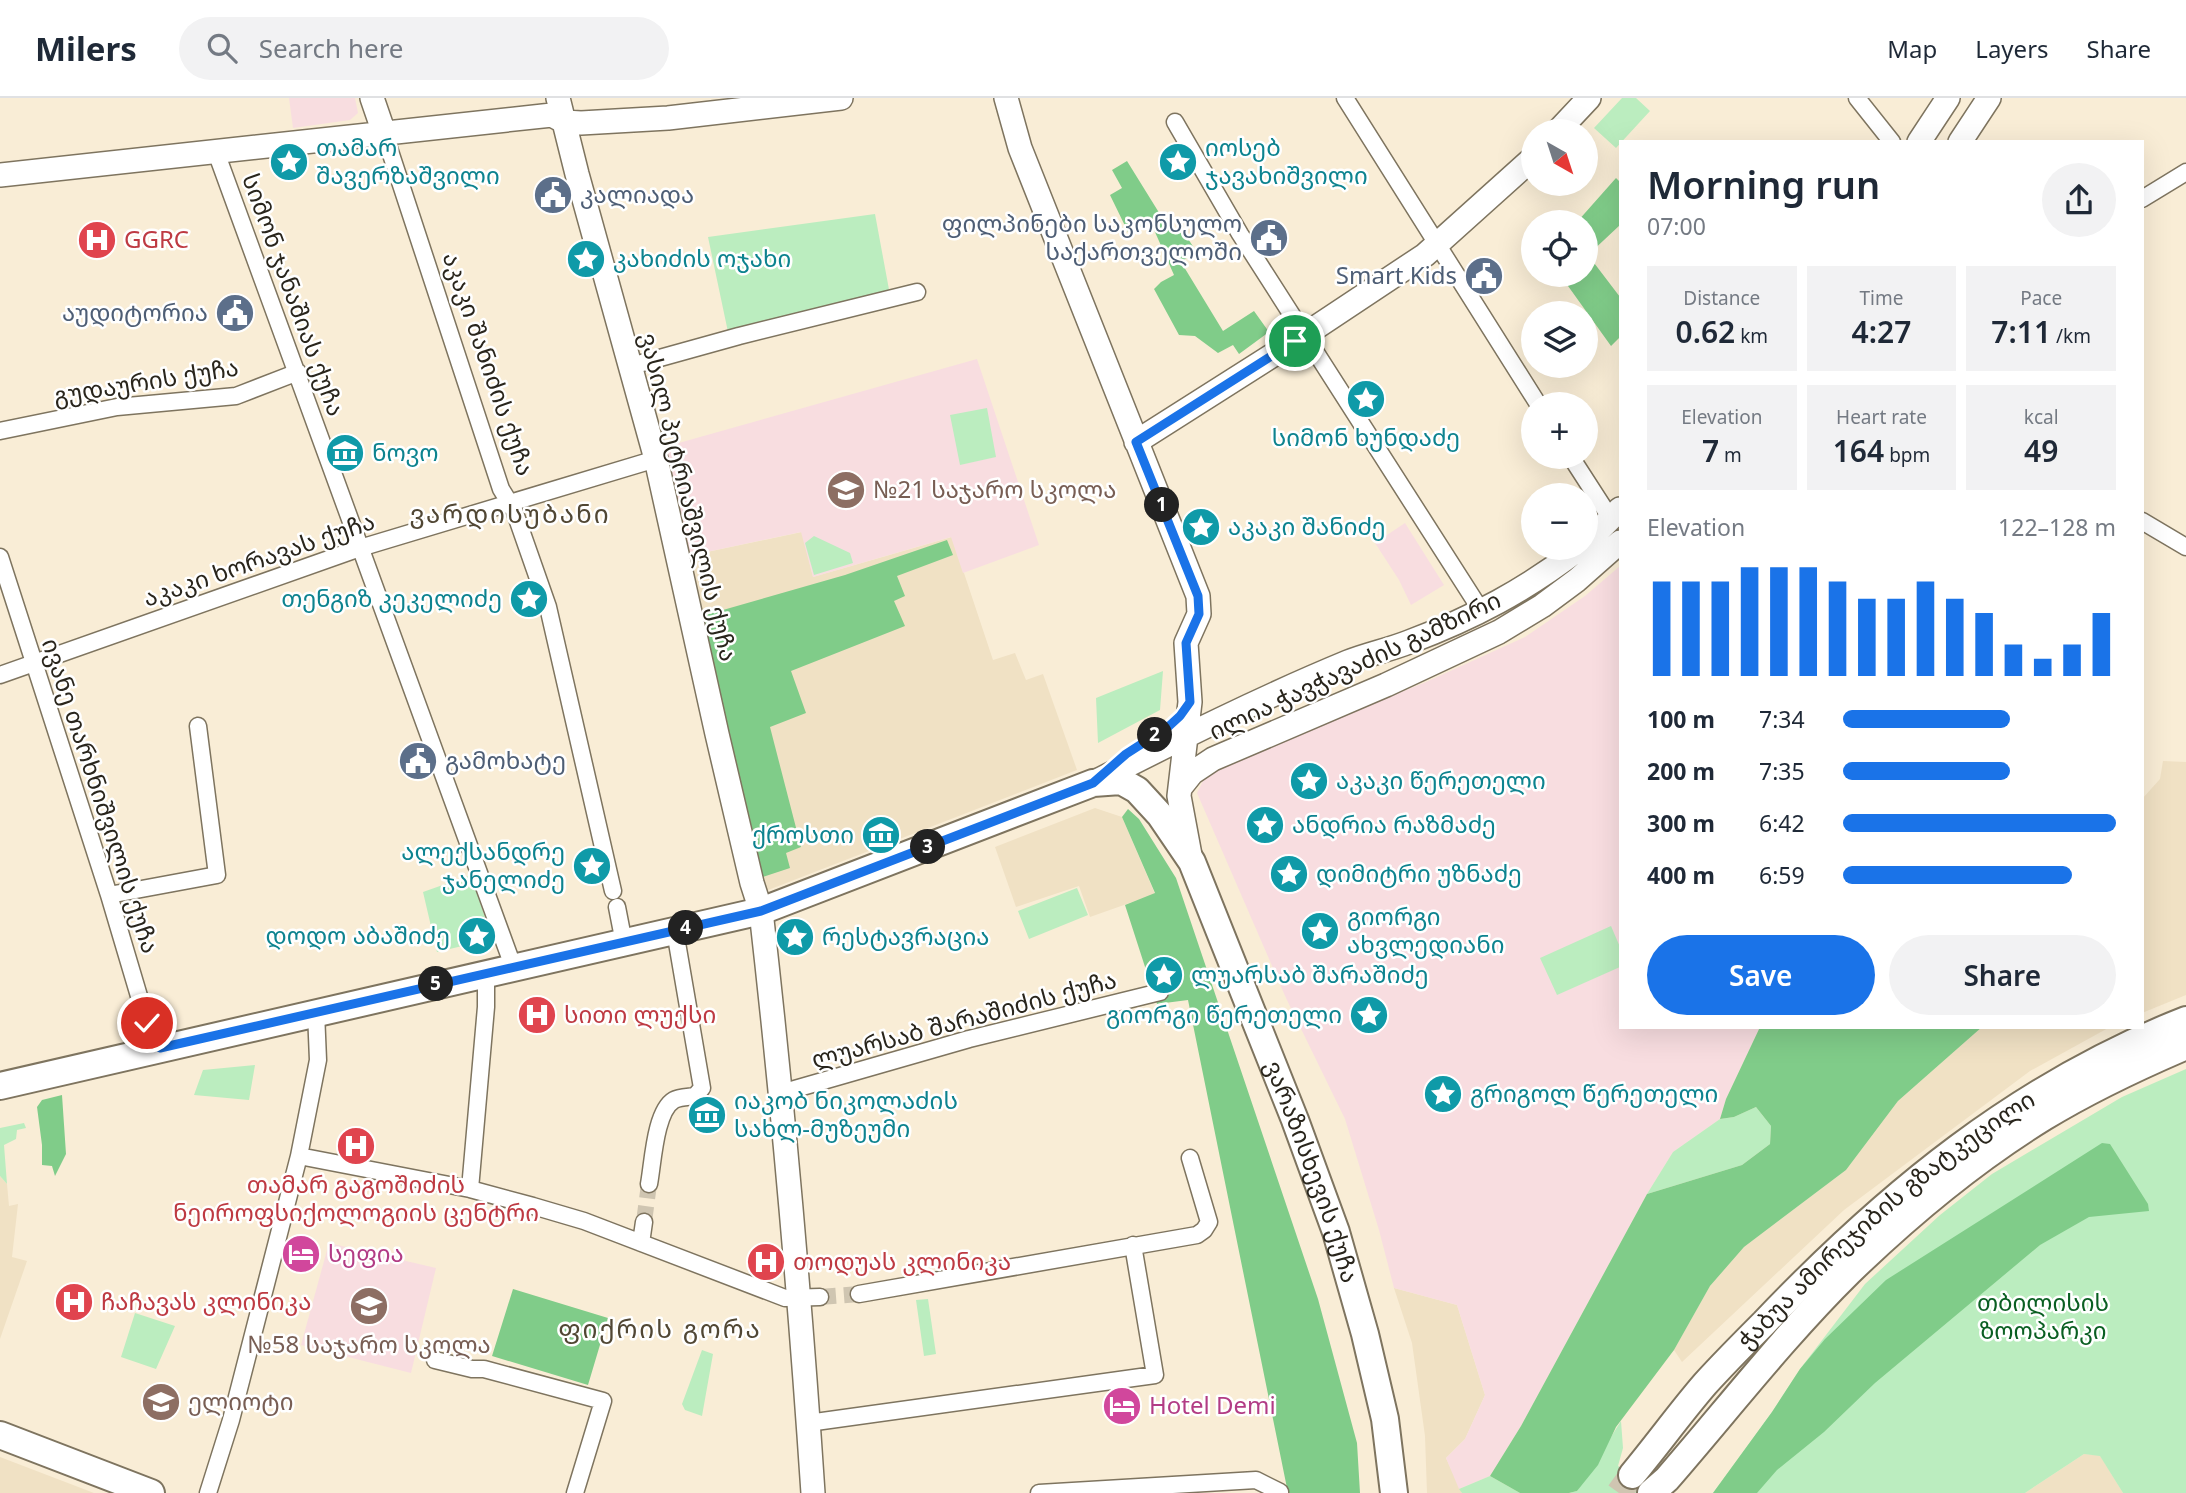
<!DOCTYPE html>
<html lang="en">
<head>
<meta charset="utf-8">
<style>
  body { margin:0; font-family:"Noto Sans","Noto Sans Georgian",sans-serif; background:#f2f2f3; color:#1f2937; height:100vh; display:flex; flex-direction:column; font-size:26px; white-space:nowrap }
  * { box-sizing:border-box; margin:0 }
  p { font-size:23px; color:#747a83 }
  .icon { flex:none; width:38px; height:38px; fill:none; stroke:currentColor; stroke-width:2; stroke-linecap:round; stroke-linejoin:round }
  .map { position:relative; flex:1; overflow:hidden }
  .drawer { position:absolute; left:1619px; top:42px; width:525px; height:889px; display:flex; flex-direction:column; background:#fff; border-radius:0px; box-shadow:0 7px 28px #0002 }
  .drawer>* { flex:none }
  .needle { width:46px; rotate:141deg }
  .controls { position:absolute; left:1521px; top:21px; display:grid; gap:14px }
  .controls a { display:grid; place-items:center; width:77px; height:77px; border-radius:50%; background:#fff; box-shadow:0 7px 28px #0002; font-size:35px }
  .pin { position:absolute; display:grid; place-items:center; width:60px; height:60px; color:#fff; margin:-30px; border:4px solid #fff; border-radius:50%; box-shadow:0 2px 7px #0007 }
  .km { position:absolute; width:35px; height:35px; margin:-18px; border-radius:50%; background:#222; color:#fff; font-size:19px; line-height:35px; text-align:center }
  .round { display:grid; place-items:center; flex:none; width:74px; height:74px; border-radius:37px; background:#f2f2f3 }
  .head { display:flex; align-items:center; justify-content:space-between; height:119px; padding:0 28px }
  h1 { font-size:38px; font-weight:600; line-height:52px }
  .figures { display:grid; grid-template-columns:repeat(3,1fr); gap:10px; height:119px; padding:7px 28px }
  .figures div { display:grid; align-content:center; border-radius:0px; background:#f2f2f3; text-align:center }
  .figures b { font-size:30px; font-weight:600 }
  .figures small { font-size:19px; font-weight:400 }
  .figures p { font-size:19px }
  .chart { height:196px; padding:14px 28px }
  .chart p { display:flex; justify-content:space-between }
  .chart svg { width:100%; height:126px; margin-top:7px; stroke:#1a73e8; stroke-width:6 }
  .primary-button { display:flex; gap:14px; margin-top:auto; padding:14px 28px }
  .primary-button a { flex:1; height:80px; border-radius:42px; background:#1a73e8; color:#fff; font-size:28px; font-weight:600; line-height:80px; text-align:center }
  .primary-button a+a { background:#f2f2f3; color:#1f2937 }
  ul { padding:0 28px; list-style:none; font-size:23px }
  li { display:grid; grid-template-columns:112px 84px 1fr; align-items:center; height:52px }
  li i { height:18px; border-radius:9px; background:#1a73e8 }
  header { display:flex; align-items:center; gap:42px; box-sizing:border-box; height:98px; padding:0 35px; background:#fff; border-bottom:2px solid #e0e1e3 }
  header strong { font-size:33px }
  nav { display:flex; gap:38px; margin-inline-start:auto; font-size:24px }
  .search { width:490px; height:63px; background:#f2f2f3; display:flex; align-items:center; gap:18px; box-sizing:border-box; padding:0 24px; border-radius:38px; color:#747a83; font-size:26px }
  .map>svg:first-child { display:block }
  .built { fill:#f0e1c4 }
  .education { fill:#f8dde0 }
  .green { fill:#bbedbf }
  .forest { fill:#80cc89 }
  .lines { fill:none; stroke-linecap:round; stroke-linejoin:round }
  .street-tunnel { stroke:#cfc5b1; stroke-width:16; stroke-dasharray:16 8; stroke-linecap:butt }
  .primary-tunnel { stroke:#cfc5b1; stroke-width:26; stroke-dasharray:26 13; stroke-linecap:butt }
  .street-casing { stroke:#7e745f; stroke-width:19 }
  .secondary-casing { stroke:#7e745f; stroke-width:26 }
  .primary-casing { stroke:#7e745f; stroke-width:30 }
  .street { stroke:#fff; stroke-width:16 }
  .secondary { stroke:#fff; stroke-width:23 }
  .primary { stroke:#fff; stroke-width:26 }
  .route-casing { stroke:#fff; stroke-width:14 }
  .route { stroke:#1a73e8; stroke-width:9 }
  .labels { text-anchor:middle; stroke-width:5; stroke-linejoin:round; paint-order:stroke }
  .culture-label { font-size:24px; fill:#0d838f; stroke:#fff; text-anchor:start }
  .service-label { font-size:24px; fill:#4e5e75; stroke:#fff; text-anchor:end }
  .health-label { font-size:24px; fill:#be3a42; stroke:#fff; text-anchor:start }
  .street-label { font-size:24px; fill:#29251c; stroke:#fff }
  .education-label { font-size:24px; fill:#785e54; stroke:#fff; text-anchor:start }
  .hotel-label { font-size:24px; fill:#b23c85; stroke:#fff; text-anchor:start }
  .park-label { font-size:24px; fill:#0a5f22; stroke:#fff }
  .neighbourhood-label { font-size:26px; letter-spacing:2px; fill:#514734; stroke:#fff }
</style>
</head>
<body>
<header>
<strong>Milers</strong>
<div class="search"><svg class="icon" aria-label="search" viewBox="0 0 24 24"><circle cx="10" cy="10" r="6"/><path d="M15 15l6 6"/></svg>Search here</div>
<nav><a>Map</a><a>Layers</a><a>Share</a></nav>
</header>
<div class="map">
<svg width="2186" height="1395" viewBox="0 0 2186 1395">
  <rect width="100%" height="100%" fill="#f9edd6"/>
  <path class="built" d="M802,434L813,479L952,439L993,562L1015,555L1026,582L1043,576L1077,672L763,794L688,458Z
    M2163,663L2186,664V897L2142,915V701L2160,681Z
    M1095,710L1122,719L1155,796L1090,819L1079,788L1016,809L995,749Z
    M1982,929H2110L2030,973L1844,1112L1682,1264L1674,1252L1710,1188L1744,1149L1846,1072L1898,1003Z
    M0,1078L7,1086L9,1108L18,1106L12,1159L27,1163L0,1241Z
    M1394,1190L1457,1207L1485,1297L1465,1341L1446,1360L1462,1395H1427L1425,1338L1412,1245Z
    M2084,1356L2100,1357L2123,1395H2025Z
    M0,1359L94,1395H0Z"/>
  <path class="education" d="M289,0H355L358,15L350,22L293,30Z
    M977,261L1039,447L963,475L951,439L813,479L801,434L688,458L661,350Z
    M1405,425L1444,487L1411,507L1399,482L1375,445Z
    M1620,468V929H1760L1726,1001L1720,1021L1673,1054L1647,1096L1521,1328L1490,1378L1459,1391L1446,1360L1465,1341L1485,1297L1457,1207L1394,1190L1379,1132L1345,1021L1286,900L1197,695L1205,679L1220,667L1426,584L1525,539L1585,498Z
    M329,1145L436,1170L411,1275L301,1247Z"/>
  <path class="green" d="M1622,0H1636L1650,13L1616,50L1594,30Z
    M875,116L890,197L728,234L708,139Z
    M987,310L996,359L960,367L950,317Z
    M814,438L850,455L853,465L814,477L805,445Z
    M1163,573L1160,612L1098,645L1096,600Z
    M471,777L492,841L437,854L423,794Z
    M1077,790L1088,817L1029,841L1018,813Z
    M1611,828L1620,849V869L1557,897L1540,860Z
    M255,967L249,1002L194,997L203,972Z
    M2186,971V1395H2123L2100,1358L2084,1356L2025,1395H1713L1772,1314L1800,1271L1865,1186L1940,1117L1992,1076L2122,999Z
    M1756,1009L1771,1028L1770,1046L1742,1067L1647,1096L1673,1054L1720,1021L1734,1019Z
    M24,1025L26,1030L17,1032L16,1041L4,1047L7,1086L0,1078V1030Z
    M928,1201L936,1256L924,1258L916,1202Z
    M135,1215L175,1228L156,1271L121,1259Z
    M702,1252L713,1256L702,1318L685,1312L682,1306Z
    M1621,1323L1623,1350L1618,1368L1645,1385L1636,1395H1569L1577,1393Z
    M1490,1378L1520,1395H1462L1459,1391Z"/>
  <path class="forest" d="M1127,63L1171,134L1181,130L1196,153L1181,164L1223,233L1254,213L1269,234L1239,256L1233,247L1218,255L1195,238L1179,237L1154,191L1161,184L1174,177L1151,125L1128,134L1110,97L1122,90L1112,72Z
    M1616,80L1620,84V127L1588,157L1620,199V239L1611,248L1563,181L1569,177H1586V124H1577Z
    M947,442L953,457L897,478L905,498L894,503L905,528L791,573L806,615L770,629L801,749L786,755L790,770L757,781L702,518L845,477Z
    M1128,711L1139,721L1176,780L1318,1201L1357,1345L1360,1395H1288L1188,902L1157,906L1125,807L1155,795L1122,719Z
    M1760,929H1982L1898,1003L1846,1072L1744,1149L1710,1188L1674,1252L1616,1329L1598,1367L1577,1393L1569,1395H1520L1490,1378L1521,1328L1647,1096L1742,1067L1770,1046L1771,1028L1756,1009L1734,1019L1720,1021L1726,1001Z
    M62,997L66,1056L55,1078L52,1068L42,1067V1047L37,1009L42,1002Z
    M2102,1045L2110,1046L2148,1106L2149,1113L2089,1119L2040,1147L1875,1285L1824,1334L1777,1372L1757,1395H1713L1772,1314L1800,1271L1825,1241L1886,1182Z
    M513,1191L608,1220L588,1287L492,1258Z"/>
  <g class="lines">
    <path class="street-tunnel" d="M644,1124L649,1086
      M820,1199L859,1196"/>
    <path class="primary-tunnel" d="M1619,1395L1632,1377"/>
    <g class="street-casing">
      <path id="street" d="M1345,0L1538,306
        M1857,0L1892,44
        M1175,24L1240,136L1482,514
        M384,35L501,391L514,412L548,509L613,793
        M216,54L513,868
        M2142,101L2186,74
        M631,268L739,238L917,194
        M0,333L117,309L236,298L298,274
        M1571,359L1611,421
        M2142,423L2186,449
        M0,459L109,797L147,925L160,950
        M0,577L360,450L656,361
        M109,797L217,777L198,628
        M617,809L624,845
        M781,995L969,941L1160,894
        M299,1058L470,1091L533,1108L584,1123L785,1200L820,1199
        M649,1086C653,1065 655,1013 674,1002C679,999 689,999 695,998L702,990L675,833
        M470,1091L486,909V875
        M641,1145L644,1124
        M859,1196L1197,1137L1204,1132L1209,1124L1190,1060
        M435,1262L472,1271H484L603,1303L575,1395
        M808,1325L1155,1277L1133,1147
        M208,1395L231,1322L299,1058L318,962L316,914
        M1039,1395L1256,1382L1280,1394"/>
    </g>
    <g class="secondary-casing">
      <path id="secondary" d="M372,0L384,35
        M558,0L577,76L656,361L717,636L752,785L761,813C783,1006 800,1200 813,1395
        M1006,0L1020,50L1198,498L1199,516L1186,545L1190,604L1179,698L1190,757
        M1558,33L1589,0
        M1919,44L1948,0
        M1960,44L1989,0
        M0,77L552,17L565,24L581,25L668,20L841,0
        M1136,344L1306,236L1425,157L1533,60
        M1586,445L1620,411
        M1093,685C1177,642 1261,600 1348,564C1368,556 1389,552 1409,544C1473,520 1526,492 1580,450
        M1180,690L1192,675L1213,661L1386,587L1499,534L1542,508L1577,482L1620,444"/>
    </g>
    <g class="primary-casing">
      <g id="primary">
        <path id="s1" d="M0,988L761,813L1093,685L1121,683L1137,692L1160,717L1192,764L1295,1022L1336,1134L1365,1236L1385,1321L1394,1395"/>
        <path d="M0,1337L151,1395"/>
        <path id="s2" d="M1632,1377C1657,1347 1680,1315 1705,1286C1724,1265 1744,1245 1764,1225C1887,1096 2018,988 2186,922"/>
        <path d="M1651,1395L1667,1381C1727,1312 1784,1238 1849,1174C1908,1117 1974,1062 2044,1019C2090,991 2137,969 2186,948"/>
      </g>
    </g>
    <use href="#street" class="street"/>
    <use href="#secondary" class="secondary"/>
    <use href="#primary" class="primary"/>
  </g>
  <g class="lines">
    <g class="route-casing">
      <path id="route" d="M147,925L160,950L761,813L1093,685L1126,656L1168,629L1180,618L1190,604L1186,545L1199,516L1198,498L1136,344L1295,243"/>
    </g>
    <use href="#route" class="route"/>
  </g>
  <defs>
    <g id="sight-disc" transform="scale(2.0125)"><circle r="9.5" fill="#0f9aa8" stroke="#fff"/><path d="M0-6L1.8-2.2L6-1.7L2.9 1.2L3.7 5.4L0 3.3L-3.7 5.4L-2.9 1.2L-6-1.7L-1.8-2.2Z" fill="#fff"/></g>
    <g id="civic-disc" transform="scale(2.0125)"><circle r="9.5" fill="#5c6f8a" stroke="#fff"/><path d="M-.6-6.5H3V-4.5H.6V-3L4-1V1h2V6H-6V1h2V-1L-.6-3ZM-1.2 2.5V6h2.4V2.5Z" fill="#fff"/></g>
    <g id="hospital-disc" transform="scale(2.0125)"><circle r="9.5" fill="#e0444e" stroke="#fff"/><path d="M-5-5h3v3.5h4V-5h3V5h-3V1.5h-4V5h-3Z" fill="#fff"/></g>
    <g id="museum-disc" transform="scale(2.0125)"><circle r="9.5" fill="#0f9aa8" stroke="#fff"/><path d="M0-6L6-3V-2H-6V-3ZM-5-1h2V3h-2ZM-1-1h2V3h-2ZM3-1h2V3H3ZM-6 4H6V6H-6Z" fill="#fff"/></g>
    <g id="school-disc" transform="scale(2.0125)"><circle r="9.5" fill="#8d6e63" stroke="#fff"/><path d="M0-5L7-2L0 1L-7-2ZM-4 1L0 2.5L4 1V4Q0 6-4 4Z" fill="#fff"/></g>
    <g id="hotel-disc" transform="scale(2.0125)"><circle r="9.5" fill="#d1479c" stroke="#fff"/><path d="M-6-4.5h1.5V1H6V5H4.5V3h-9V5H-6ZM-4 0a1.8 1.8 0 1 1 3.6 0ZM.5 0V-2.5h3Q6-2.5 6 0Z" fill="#fff"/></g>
  </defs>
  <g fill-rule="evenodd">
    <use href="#sight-disc" x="289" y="64"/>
    <use href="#sight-disc" x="1178" y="64"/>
    <use href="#civic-disc" x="553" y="97"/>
    <use href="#civic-disc" x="1269" y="140"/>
    <use href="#hospital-disc" x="97" y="142"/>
    <use href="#sight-disc" x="586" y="161"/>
    <use href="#civic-disc" x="1484" y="178"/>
    <use href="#civic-disc" x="235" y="215"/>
    <use href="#sight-disc" x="1366" y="301"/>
    <use href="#museum-disc" x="345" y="355"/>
    <use href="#school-disc" x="846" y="392"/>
    <use href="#sight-disc" x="1201" y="429"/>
    <use href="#sight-disc" x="529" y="501"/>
    <use href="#civic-disc" x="418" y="663"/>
    <use href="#sight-disc" x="1309" y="683"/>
    <use href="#sight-disc" x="1265" y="727"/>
    <use href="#museum-disc" x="881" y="737"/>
    <use href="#sight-disc" x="592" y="768"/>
    <use href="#sight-disc" x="1289" y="776"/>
    <use href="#sight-disc" x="1320" y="833"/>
    <use href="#sight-disc" x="477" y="838"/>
    <use href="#sight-disc" x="795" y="839"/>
    <use href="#sight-disc" x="1164" y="877"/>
    <use href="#hospital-disc" x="537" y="917"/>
    <use href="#sight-disc" x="1369" y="917"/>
    <use href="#sight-disc" x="1443" y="996"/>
    <use href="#museum-disc" x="707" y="1017"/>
    <use href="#hospital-disc" x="356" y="1048"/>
    <use href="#hotel-disc" x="301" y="1156"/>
    <use href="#hospital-disc" x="766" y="1164"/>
    <use href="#hospital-disc" x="74" y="1204"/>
    <use href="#school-disc" x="369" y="1208"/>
    <use href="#school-disc" x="161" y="1304"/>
    <use href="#hotel-disc" x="1122" y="1308"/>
  </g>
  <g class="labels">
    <g class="culture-label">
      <text x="316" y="58">თამარ<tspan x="316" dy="28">შავერზაშვილი</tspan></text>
      <text x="1205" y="58">იოსებ<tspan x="1205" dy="28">ჯავახიშვილი</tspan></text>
      <text x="613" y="169">კახიძის ოჯახი</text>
      <text x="1366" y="348" text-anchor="middle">სიმონ ხუნდაძე</text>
      <text x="372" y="363">ნოვო</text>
      <text x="1228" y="437">აკაკი შანიძე</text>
      <text x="502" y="509" text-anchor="end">თენგიზ კეკელიძე</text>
      <text x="1336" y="691">აკაკი წერეთელი</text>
      <text x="1292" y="735">ანდრია რაზმაძე</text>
      <text x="854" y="745" text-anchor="end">ქროსთი</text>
      <text x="565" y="762" text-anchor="end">ალექსანდრე<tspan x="565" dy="28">ჯანელიძე</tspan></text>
      <text x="1316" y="784">დიმიტრი უზნაძე</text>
      <text x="1347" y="827">გიორგი<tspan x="1347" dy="28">ახვლედიანი</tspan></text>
      <text x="450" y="846" text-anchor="end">დოდო აბაშიძე</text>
      <text x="822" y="847">რესტავრაცია</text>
      <text x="1191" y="885">ლუარსაბ შარაშიძე</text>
      <text x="1342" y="925" text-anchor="end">გიორგი წერეთელი</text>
      <text x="1470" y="1004">გრიგოლ წერეთელი</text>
      <text x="734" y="1011">იაკობ ნიკოლაძის<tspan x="734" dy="28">სახლ-მუზეუმი</tspan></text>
    </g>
    <g class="service-label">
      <text x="580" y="105" text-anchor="start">კალიადა</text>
      <text x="1242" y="134">ფილპინები საკონსულო<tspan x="1242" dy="28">საქართველოში</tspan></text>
      <text x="1457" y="186">Smart Kids</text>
      <text x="208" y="223">აუდიტორია</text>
      <text x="445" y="671" text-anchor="start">გამოხატე</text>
    </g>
    <g class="health-label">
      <text x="124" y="150">GGRC</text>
      <text x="564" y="925">სითი ლუქსი</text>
      <text x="356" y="1095" text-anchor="middle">თამარ გაგოშიძის<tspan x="356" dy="28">ნეიროფსიქოლოგიის ცენტრი</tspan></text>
      <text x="793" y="1172">თოდუას კლინიკა</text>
      <text x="101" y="1212">ჩაჩავას კლინიკა</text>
    </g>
    <g class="street-label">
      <text transform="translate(293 197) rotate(70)" y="8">სიმონ ჯანაშიას ქუჩა</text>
      <text transform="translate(488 266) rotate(71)" y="8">აკაკი შანიძის ქუჩა</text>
      <text transform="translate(146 284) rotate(-9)" y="8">გუდაურის ქუჩა</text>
      <text transform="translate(688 399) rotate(76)" y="8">ვასილ პეტრიაშვილის ქუჩა</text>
      <text transform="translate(259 462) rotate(-19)" y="8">აკაკი ხორავას ქუჩა</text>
      <text transform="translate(1355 568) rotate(-25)" y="8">ილია ჭავჭავაძის გამზირი</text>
      <text transform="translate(100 698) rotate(72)" y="8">ივანე თარხნიშვილის ქუჩა</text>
      <text transform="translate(964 922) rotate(-15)" y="8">ლუარსაბ შარაშიძის ქუჩა</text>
      <text dy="8" stroke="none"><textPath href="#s1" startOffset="1606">ვარაზისხევის ქუჩა</textPath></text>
      <text dy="8" stroke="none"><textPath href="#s2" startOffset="362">ჭაბუა ამირეჯიბის გზატკეცილი</textPath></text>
    </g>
    <g class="education-label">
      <text x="873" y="400">№21 საჯარო სკოლა</text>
      <text x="369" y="1255" text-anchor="middle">№58 საჯარო სკოლა</text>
      <text x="188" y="1312">ელიოტი</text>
    </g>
    <g class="hotel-label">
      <text x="328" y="1164">სეფია</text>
      <text x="1149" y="1316">Hotel Demi</text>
    </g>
    <g class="park-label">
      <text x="2043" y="1213">თბილისის<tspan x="2043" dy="28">ზოოპარკი</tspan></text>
    </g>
    <g class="neighbourhood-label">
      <text x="510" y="425">ვარდისუბანი</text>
      <text x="660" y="1240">ფიქრის გორა</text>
    </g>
  </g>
</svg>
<div class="controls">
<a><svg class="needle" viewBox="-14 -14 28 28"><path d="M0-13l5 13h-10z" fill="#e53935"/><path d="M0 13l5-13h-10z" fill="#747a83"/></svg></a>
<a><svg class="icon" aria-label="locate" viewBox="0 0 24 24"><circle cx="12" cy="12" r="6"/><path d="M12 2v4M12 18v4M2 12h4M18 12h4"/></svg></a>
<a><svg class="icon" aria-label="layers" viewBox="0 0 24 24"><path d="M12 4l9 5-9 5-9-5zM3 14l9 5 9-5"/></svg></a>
<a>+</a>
<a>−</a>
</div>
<div class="pin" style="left:1295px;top:243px;background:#1e9e55"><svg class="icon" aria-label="arrive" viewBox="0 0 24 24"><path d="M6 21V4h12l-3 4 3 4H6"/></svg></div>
<div class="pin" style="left:147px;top:925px;background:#d93025"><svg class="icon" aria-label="check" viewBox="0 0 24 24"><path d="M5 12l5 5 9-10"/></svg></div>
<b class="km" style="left:1162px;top:407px">1</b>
<b class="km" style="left:1155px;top:637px">2</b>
<b class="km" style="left:928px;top:749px">3</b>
<b class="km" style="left:686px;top:830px">4</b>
<b class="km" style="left:436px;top:886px">5</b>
<section class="drawer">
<div class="head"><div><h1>Morning run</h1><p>07:00</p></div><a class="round"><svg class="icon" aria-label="share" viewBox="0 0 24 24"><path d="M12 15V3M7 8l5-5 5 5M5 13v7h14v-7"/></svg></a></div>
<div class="figures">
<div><p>Distance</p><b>0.62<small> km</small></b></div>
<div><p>Time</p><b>4:27</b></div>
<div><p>Pace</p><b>7:11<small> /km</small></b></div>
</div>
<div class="figures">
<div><p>Elevation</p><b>7<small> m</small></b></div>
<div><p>Heart rate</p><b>164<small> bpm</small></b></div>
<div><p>kcal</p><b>49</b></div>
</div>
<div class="chart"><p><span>Elevation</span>122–128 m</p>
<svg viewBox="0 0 160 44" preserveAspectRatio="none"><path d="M5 44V11M15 44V11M25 44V11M35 44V6M45 44V6M55 44V6M65 44V11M75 44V17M85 44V17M95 44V11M105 44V17M115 44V22M125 44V33M135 44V38M145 44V33M155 44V22"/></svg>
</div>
<ul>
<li><b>100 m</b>7:34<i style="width:61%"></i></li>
<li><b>200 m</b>7:35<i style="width:61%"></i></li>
<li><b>300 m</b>6:42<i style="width:100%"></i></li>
<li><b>400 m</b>6:59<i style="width:84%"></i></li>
</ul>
<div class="primary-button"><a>Save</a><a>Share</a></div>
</section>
</div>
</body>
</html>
